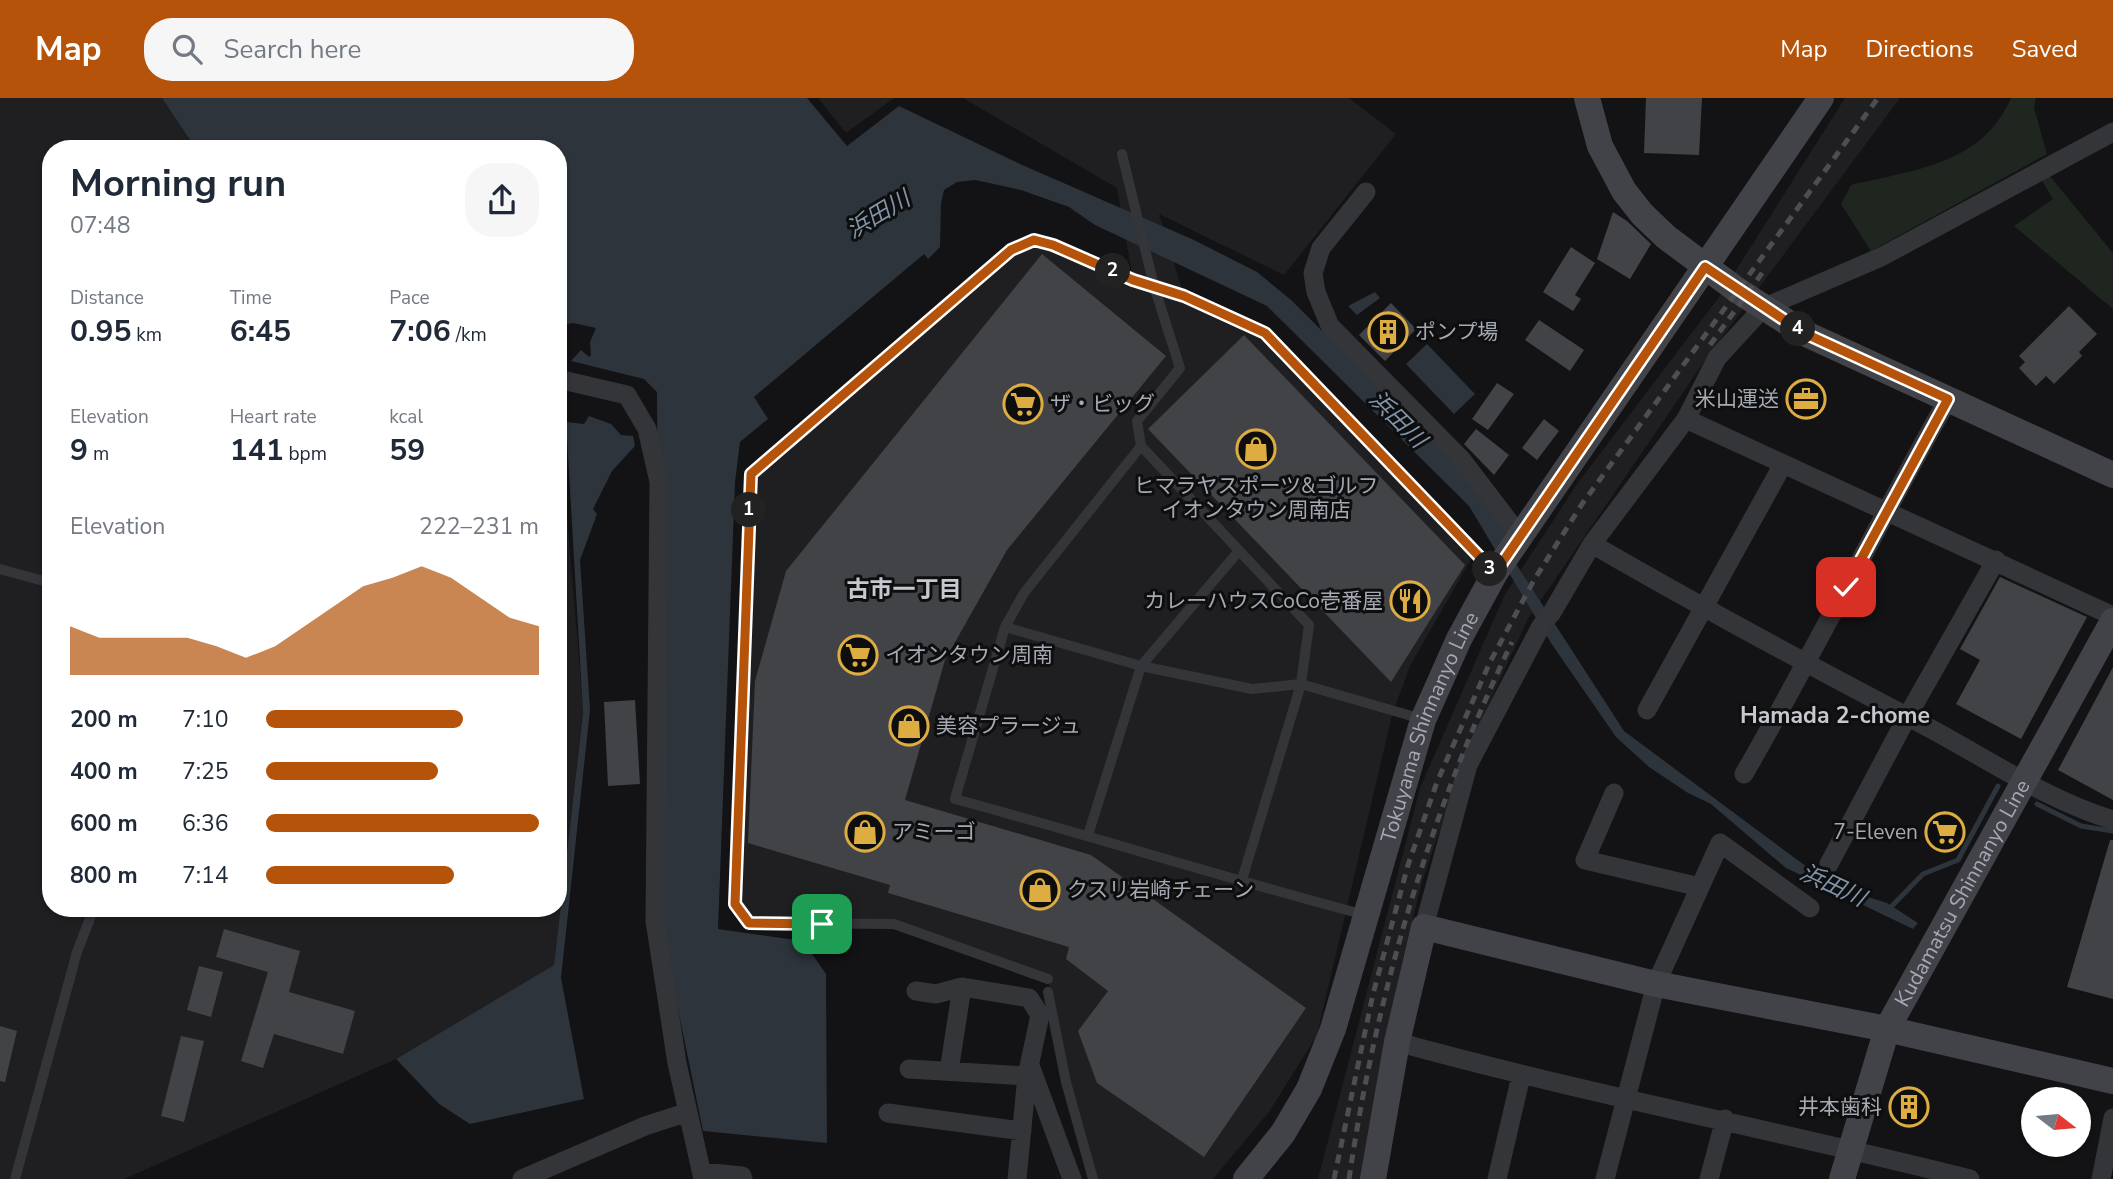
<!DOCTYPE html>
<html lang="en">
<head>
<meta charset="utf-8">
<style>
  body { margin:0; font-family:"Nunito Sans","Noto Sans JP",sans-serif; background:#f6f6f7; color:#1f2937; height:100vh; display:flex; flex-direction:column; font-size:26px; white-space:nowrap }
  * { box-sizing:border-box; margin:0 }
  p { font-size:23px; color:#747a83 }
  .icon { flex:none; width:38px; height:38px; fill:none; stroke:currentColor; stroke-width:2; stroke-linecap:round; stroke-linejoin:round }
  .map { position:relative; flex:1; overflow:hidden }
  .details { position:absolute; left:42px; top:42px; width:525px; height:777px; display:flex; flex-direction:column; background:#fff; border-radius:28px; box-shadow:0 2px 5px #0004 }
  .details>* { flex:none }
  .needle { width:46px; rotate:106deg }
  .tools { position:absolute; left:2021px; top:989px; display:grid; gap:14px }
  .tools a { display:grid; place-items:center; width:70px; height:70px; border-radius:50%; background:#fff; box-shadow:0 2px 5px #0004; font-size:35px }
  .pin { position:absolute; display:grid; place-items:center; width:60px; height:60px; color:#fff; margin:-30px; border-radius:14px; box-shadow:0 4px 10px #0006 }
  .km { position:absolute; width:35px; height:35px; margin:-18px; border-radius:50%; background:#222; color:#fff; font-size:19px; line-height:35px; text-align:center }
  .round { display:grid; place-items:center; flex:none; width:74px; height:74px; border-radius:28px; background:#f6f6f7 }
  .head { display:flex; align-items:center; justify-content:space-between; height:119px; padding:0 28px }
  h1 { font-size:38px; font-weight:700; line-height:52px }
  .stats { display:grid; grid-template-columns:repeat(3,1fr); gap:10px; height:119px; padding:7px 28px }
  .stats div { display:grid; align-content:center }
  .stats b { font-size:30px; font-weight:700 }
  .stats small { font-size:19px; font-weight:400 }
  .stats p { font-size:19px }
  .chart { height:196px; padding:14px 28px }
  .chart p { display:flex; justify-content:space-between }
  .chart svg { width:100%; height:126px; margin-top:7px; fill:#b45309; opacity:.7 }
  ul { padding:0 28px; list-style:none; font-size:23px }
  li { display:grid; grid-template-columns:112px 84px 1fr; align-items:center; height:52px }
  li i { height:18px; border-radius:9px; background:#b45309 }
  header { display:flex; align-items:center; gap:42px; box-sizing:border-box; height:98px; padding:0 35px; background:#b45309; color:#fff }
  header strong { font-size:33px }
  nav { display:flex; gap:38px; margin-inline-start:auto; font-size:24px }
  .search { width:490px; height:63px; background:#f6f6f7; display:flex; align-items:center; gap:18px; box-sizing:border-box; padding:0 24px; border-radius:28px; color:#747a83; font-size:26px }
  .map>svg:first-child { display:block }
  .built { fill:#1f1f21 }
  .green { fill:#1f2620 }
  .water { fill:#2d343b }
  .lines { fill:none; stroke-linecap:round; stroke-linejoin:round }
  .stream { stroke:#2d343b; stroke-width:5 }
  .building { fill:#424347 }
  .lane { stroke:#343538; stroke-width:10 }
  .street { stroke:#343538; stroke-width:19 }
  .secondary { stroke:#424348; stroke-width:26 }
  .rail { stroke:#4d4e53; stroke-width:5; stroke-dasharray:9 7; stroke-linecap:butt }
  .route-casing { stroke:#fff; stroke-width:14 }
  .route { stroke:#b45309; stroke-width:9 }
  .labels { text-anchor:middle; stroke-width:6; stroke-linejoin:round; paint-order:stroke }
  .poi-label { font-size:21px; fill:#a5a9b3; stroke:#0e0e0f; text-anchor:start }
  .street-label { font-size:21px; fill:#a5a9b3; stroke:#0e0e0f }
  .water-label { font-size:23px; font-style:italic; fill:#8095ab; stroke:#0e0e0f }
  .neighbourhood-label { font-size:23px; font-weight:bold; fill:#c6c8cf; stroke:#0e0e0f }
</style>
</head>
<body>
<header>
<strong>Map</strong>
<div class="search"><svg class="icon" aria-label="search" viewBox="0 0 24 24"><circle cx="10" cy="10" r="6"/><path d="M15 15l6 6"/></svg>Search here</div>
<nav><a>Map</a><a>Directions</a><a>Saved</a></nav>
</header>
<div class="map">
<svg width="2113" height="1081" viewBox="0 0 2113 1081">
  <rect width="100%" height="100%" fill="#131214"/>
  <path class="built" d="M0,0H162L196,51H51V810H558V309L583,610L554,867L396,961L124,1081H0Z
    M818,0H894L846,35Z
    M963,0H1349L1396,36L1284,177L1159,116L1184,198L1265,235L1474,456L1410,568L1392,617L1317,937L1269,1014L1213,1081H1097L1065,968L1048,881L894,826L749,825L735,806L751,376L1011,152L1034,142L1133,181L1117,90Z
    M1845,0H1900L1706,261L1528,521L1467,653L1422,784L1401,868L1361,1081H1318L1420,690L1505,496L1577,386L1719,199Z"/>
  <path class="green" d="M2011,0H2036L2034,10L2047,56L1871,153L1841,106L1851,87C1913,72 1982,67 2011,0Z
    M2049,77L2113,155V211L2014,128L2053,101L2041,81Z"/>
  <path class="water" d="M162,0H807L847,48L899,8L1020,66L1194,142L1257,174L1291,202L1457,367L1504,430L1516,466L1624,633L1811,772L1855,795L1887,805L1918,825L1913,831L1786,770L1711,706L1688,695L1649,669L1616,639L1551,545L1469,408L1267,208L1095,127L1069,109L1021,92L975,82L957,84L944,92L941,105L940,149L928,161L924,156L754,299L768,321L740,344L735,384L718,831L803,843L826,876L827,1045L703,1033L660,823L657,294L644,281L571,263L581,252L589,259L591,257L590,244L596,230L573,225L558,228V51H196Z
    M1375,194L1380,200L1357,217L1348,208Z
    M1427,246L1475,296L1454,316L1406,266Z
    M589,318L611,326L621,337L633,338L635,348L612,373L593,411L597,416L580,462L590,612L561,880L584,1001L470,1026L439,1006L396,961L554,867L583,614L566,324L584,326Z"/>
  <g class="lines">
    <path class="stream" d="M2037,706L2081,728L2113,733
      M1888,812L1923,776L1958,762L1998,688"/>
  </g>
  <path class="building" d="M1646,0H1702L1699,57L1644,55Z
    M1613,114L1627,123L1651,146L1630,181L1597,161Z
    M1571,149L1595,165L1575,197L1581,201L1573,213L1543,194Z
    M1042,156L1166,258L1007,452L945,562L905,702L1091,757L1306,910L1204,1059L1097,985L1078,933L1108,893L1066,861L1069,849L888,795L890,787L748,745L755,583L786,473Z
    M1391,205L1416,231L1385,263L1359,237Z
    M2069,208L2097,236L2079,254L2082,258L2054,286L2046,278L2036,288L2019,270L2025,264L2019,258Z
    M1539,222L1584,252L1570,273L1525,242Z
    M1244,237L1465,467L1391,584L1148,331Z
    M1805,283L1821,291L1808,319L1792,311Z
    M1497,285L1514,296L1488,332L1472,321Z
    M1544,321L1559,333L1537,362L1522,350Z
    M1476,331L1509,357L1494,377L1464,346Z
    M2000,479L2087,519L2021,641L1956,606L1980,562L1960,551Z
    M2113,569V702L2058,672Z
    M635,602L640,686L608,688L604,604Z
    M2110,742H2113V901L2067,889Z
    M224,831L300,853L289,894L355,913L343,956L274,936L263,970L241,963L268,874L216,859Z
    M199,868L223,874L211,919L187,912Z
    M0,928L17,933L5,984L0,983Z
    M181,938L204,943L184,1024L161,1018Z
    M1903,993L1923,999L1914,1025L1895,1018Z"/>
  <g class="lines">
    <path class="lane" d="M1122,56L1154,188L1180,270L1137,323L1141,348L1309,527L1301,586L1241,785
      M1141,348L1024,495L1005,529L955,701C1092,738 1228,781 1365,817
      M0,471L51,485
      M1005,529L1141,568L1252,591L1301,586L1422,621
      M1088,737L1141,568L1238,454
      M1048,881L894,826L749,825L735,806L751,376L1011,152L1034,142L1053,147L1133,182L1184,198L1265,235L1494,475
      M1048,894L1066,984L1093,1081
      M15,1081L77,854L94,810"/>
    <path class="street" d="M1366,94L1321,150L1313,175L1316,194L1330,228L1462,362L1520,438
      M558,281L627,297L647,331L659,384L655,823L677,965L703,1081
      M1686,321L2113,518
      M1592,446C1704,511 1818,572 1933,632C1992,664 2048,702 2113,722
      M1551,516L1592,446L1686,321L1717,260L1763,210L1881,159L2113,34
      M1647,612L1782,368
      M1744,676C1815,553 1878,425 1948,301
      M1614,695L1585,762L1700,789
      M1829,766L1907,619L1996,462
      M1424,829L1468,667L1541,528L1552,514
      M916,893L936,896L962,889L1029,900L1040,917L1027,978L1017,1081
      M1397,944C1586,996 1780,1033 1970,1081
      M1031,970L1072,1081
      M909,971L1027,978
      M949,973L962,889
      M888,1015L1022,1033
      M702,1074L742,1078L743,1081
      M522,1081L645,1028L688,1014
      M1497,1081L1521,978
      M1605,1081L1656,886L1720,745L1810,810
      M1709,1081L1725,1021
      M2101,1081L2113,1020"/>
    <g class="secondary">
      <path d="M1587,0L1600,48L1624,93L1642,116L1666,139L1737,192L1804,235L2113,377"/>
      <path id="s1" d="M1246,1081L1283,1035L1309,991L1333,931L1423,622L1459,541L1495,475L1821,0"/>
      <path d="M1373,1081L1397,944L1424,829L1656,886L1887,931L2113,983"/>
      <path id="s2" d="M1842,1081L1887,931L2113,523"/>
    </g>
    <path class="rail" d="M1710,247L1765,171
      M1334,1081L1373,896L1408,767L1437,684L1490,564L1534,482L1582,406L1878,0
      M1349,1081C1376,896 1431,712 1512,544"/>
  </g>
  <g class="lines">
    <g class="route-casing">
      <path id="route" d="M822,826L749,825L735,806L751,376L1011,152L1034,142L1053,147L1133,182L1184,198L1265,235L1495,475L1705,169L1804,235L1948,301L1846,489"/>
    </g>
    <use href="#route" class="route"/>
  </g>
  <defs>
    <g id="building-ring" transform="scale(2.0125)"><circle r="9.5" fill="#0e0e0f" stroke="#ddad41" stroke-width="1.5"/><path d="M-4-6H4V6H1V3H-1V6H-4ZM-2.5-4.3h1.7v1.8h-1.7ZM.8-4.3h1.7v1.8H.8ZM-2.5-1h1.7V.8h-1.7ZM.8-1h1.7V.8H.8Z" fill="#ddad41"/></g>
    <g id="office-ring" transform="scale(2.0125)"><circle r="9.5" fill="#0e0e0f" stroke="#ddad41" stroke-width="1.5"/><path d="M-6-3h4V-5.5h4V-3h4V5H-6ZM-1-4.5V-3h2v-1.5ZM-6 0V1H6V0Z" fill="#ddad41"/></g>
    <g id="supermarket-ring" transform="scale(2.0125)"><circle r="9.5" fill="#0e0e0f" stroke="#ddad41" stroke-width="1.5"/><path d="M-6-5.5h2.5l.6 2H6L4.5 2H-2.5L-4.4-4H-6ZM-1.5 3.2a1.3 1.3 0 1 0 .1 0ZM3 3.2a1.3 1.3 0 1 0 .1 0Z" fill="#ddad41"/></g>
    <g id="shop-ring" transform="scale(2.0125)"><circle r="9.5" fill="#0e0e0f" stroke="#ddad41" stroke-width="1.5"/><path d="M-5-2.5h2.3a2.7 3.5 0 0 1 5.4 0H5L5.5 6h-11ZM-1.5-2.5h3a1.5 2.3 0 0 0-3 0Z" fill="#ddad41"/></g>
    <g id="restaurant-ring" transform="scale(2.0125)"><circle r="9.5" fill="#0e0e0f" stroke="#ddad41" stroke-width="1.5"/><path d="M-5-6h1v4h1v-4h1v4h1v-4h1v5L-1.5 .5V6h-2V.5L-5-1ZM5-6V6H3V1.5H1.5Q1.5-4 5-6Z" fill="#ddad41"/></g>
  </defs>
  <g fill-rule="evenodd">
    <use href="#building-ring" x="1388" y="234"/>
    <use href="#office-ring" x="1806" y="301"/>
    <use href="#supermarket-ring" x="1023" y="306"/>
    <use href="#shop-ring" x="1256" y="351"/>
    <use href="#restaurant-ring" x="1410" y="503"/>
    <use href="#supermarket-ring" x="858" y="557"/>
    <use href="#shop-ring" x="909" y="628"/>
    <use href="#shop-ring" x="865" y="734"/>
    <use href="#supermarket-ring" x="1945" y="734"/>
    <use href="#shop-ring" x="1040" y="792"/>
    <use href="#building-ring" x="1909" y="1009"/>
  </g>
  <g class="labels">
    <g class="poi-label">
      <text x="1415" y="241">ポンプ場</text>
      <text x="1779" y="308" text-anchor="end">米山運送</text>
      <text x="1050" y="313">ザ・ビッグ</text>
      <text x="1256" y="395" text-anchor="middle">ヒマラヤスポーツ&amp;ゴルフ<tspan x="1256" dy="24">イオンタウン周南店</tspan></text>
      <text x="1383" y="510" text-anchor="end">カレーハウスCoCo壱番屋</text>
      <text x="885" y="564">イオンタウン周南</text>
      <text x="936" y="635">美容プラージュ</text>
      <text x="892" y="741">アミーゴ</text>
      <text x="1918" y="741" text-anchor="end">7-Eleven</text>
      <text x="1067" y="799">クスリ岩崎チェーン</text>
      <text x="1882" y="1016" text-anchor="end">井本歯科</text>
    </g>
    <g class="street-label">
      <text dy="7" stroke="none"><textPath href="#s1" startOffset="492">Tokuyama Shinnanyo Line</textPath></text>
      <text dy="7" stroke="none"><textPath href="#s2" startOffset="312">Kudamatsu Shinnanyo Line</textPath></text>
    </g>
    <g class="water-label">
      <text transform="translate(878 116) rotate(-31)" y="8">浜田川</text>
      <text transform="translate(1398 321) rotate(45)" y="8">浜田川</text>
      <text transform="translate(1833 787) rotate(25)" y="8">浜田川</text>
    </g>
    <g class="neighbourhood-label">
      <text x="904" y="499">古市一丁目</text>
      <text x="1835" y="625">Hamada 2-chome</text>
    </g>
  </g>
</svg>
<div class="tools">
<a><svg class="needle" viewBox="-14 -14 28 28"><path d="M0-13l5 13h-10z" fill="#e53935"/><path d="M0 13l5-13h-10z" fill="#747a83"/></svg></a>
</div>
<div class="pin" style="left:822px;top:826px;background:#1e9e55"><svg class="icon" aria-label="arrive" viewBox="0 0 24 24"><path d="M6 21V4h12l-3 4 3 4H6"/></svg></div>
<div class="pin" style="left:1846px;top:489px;background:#d93025"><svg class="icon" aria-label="check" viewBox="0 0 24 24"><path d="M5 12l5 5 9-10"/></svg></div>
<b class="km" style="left:749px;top:412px">1</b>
<b class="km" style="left:1113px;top:173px">2</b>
<b class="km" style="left:1490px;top:471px">3</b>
<b class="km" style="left:1798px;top:231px">4</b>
<section class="details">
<div class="head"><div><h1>Morning run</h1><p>07:48</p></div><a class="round"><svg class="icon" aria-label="share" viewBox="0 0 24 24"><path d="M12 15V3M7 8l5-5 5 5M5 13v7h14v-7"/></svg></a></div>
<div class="stats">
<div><p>Distance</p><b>0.95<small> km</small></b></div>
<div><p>Time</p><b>6:45</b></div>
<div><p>Pace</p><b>7:06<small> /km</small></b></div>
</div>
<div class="stats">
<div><p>Elevation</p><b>9<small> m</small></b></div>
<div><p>Heart rate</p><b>141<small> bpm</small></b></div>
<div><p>kcal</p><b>59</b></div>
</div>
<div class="chart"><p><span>Elevation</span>222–231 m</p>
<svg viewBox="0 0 160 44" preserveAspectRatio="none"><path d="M0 44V27L10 31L20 31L30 31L40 31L50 34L60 38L70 34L80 27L90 20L100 13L110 10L120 6L130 10L140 17L150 24L160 27V44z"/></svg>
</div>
<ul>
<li><b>200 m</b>7:10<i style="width:72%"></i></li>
<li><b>400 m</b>7:25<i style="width:63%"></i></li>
<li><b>600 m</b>6:36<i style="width:100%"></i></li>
<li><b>800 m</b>7:14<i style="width:69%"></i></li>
</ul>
</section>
</div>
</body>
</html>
